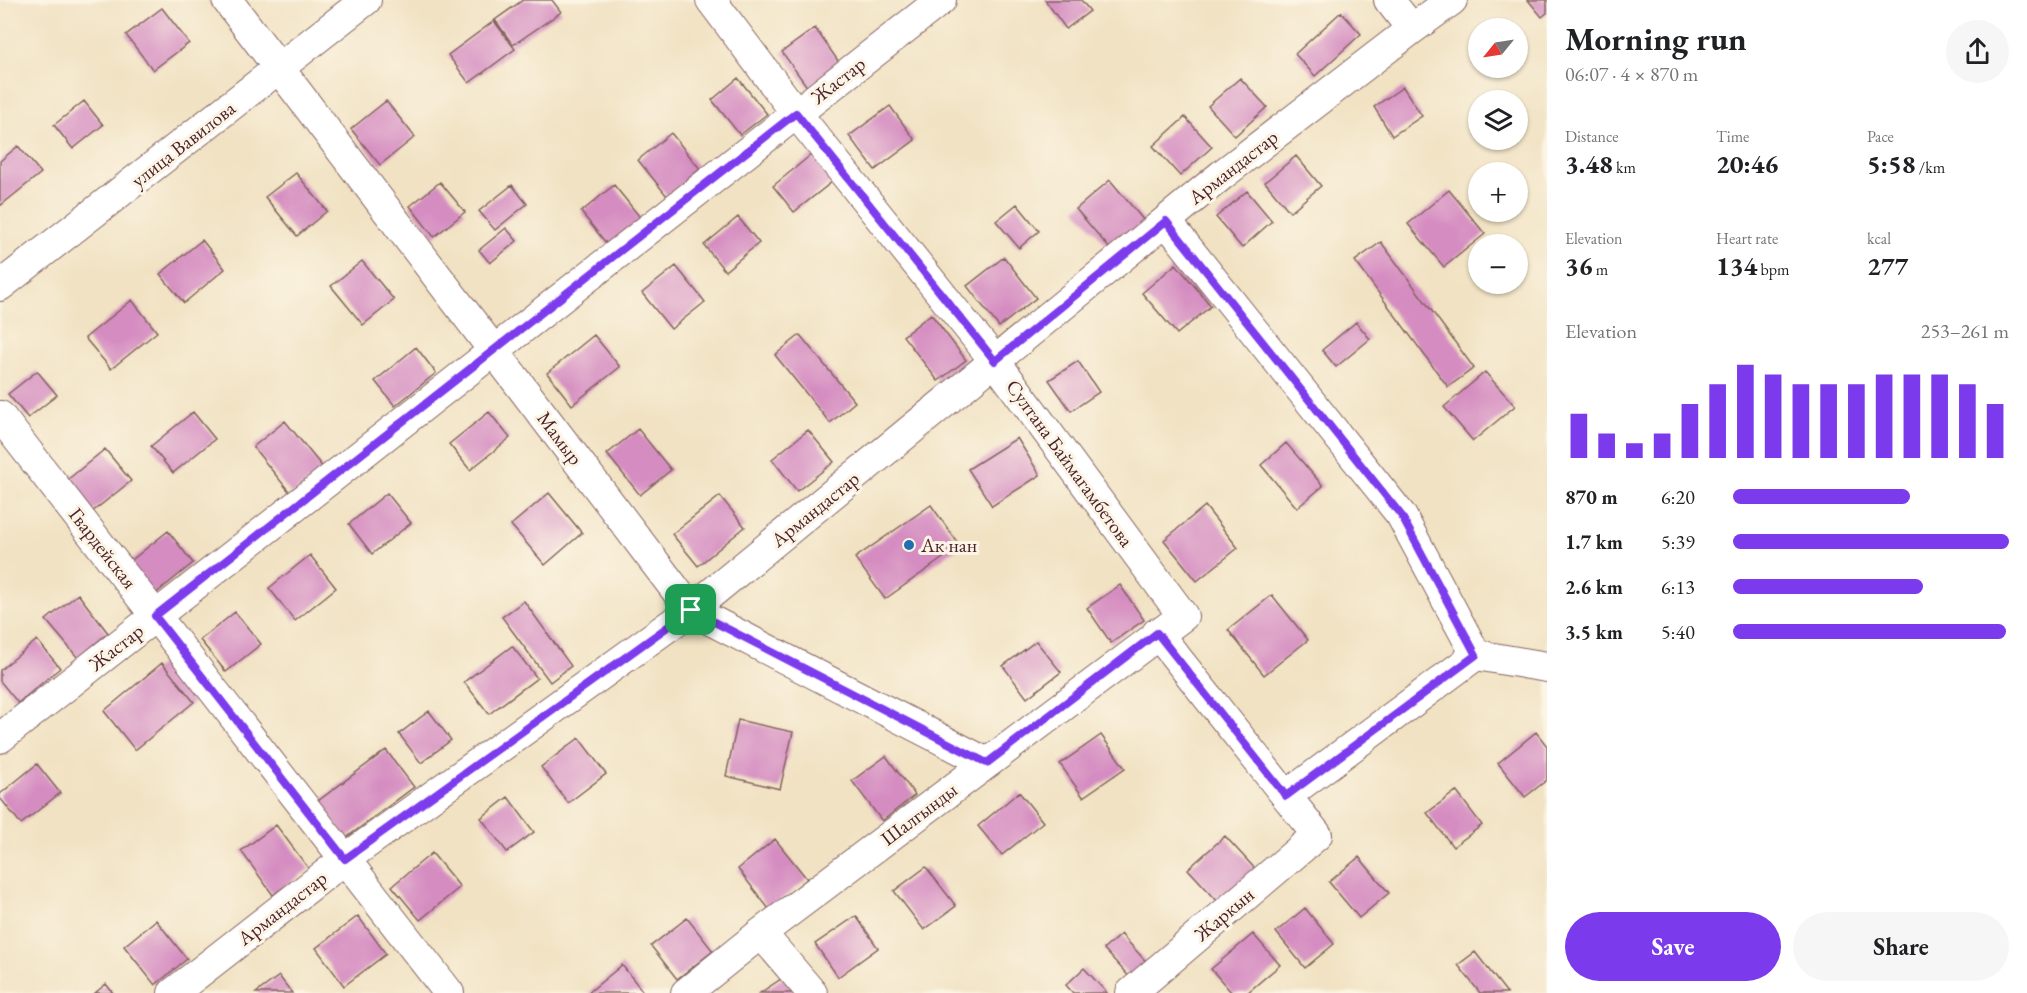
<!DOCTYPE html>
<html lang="en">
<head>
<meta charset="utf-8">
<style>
  body { margin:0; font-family:"EB Garamond",serif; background:#f6f6f6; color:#202124; height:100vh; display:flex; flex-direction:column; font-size:22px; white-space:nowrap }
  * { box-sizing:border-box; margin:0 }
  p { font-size:20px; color:#757577 }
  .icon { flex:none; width:33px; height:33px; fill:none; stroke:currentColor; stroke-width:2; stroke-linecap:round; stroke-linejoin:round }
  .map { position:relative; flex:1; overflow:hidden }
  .drawer { display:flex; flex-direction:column; background:#fff; width:480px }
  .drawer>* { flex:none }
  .needle { width:39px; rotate:240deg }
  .tools { position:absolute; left:1468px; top:18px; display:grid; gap:12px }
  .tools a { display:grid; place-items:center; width:60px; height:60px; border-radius:50%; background:#fff; box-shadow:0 2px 4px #0004; font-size:30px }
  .pin { position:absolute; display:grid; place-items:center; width:51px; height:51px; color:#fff; margin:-26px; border-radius:12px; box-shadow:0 3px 9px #0006 }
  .round { display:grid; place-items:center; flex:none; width:63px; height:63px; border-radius:32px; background:#f6f6f6 }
  .head { display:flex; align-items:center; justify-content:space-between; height:102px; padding:0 18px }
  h1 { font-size:33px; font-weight:700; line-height:45px }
  .metrics { display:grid; grid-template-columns:repeat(3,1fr); gap:9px; height:102px; padding:6px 18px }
  .metrics div { display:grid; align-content:center }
  .metrics b { font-size:26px; font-weight:700 }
  .metrics small { font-size:16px; font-weight:400 }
  .metrics p { font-size:16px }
  .chart { height:168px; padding:12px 18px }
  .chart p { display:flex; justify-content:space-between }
  .chart svg { width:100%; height:108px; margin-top:6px; stroke:#7c3aed; stroke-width:6 }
  .action { display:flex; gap:12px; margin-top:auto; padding:12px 18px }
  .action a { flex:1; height:69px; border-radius:36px; background:#7c3aed; color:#fff; font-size:24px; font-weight:700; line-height:69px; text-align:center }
  .action a+a { background:#f6f6f6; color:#202124 }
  ul { padding:0 18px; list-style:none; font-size:20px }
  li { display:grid; grid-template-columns:96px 72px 1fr; align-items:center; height:45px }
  li i { height:15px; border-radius:8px; background:#7c3aed }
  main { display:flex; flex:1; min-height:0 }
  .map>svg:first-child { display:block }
  .building { fill:#d58dc1 }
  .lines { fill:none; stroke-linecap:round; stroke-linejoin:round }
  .minor-casing { stroke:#846360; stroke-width:32 }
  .minor { stroke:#fff; stroke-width:30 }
  .route-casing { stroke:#fff; stroke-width:12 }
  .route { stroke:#7c3aed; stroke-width:8 }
  .poi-dot { fill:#1f6fb2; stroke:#fcf5e5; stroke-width:2 }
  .labels { text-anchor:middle; stroke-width:6; stroke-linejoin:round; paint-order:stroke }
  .street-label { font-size:20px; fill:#4a1f2b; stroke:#fcf5e5 }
  .poi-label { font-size:20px; fill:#4a1f2b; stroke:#fcf5e5; text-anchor:start }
</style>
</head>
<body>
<main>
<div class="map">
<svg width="1547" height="993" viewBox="0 0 1547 993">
  <rect width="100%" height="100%" fill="#fcf5e5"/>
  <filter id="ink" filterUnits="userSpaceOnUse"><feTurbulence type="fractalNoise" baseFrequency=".0167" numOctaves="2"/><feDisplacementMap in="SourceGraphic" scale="12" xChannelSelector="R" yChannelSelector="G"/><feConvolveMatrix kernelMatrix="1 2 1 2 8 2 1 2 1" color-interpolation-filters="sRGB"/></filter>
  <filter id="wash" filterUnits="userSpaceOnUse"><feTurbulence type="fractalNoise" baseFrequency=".008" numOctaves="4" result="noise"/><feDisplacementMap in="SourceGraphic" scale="24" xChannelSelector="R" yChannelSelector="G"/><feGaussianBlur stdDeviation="1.35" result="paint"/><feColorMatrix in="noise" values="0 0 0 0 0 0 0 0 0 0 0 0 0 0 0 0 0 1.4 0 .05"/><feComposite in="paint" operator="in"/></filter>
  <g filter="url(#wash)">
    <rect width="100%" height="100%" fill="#f1e2c3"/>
    <g id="blocks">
      <path class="building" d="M523,0H552L561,12L513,45L495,20Z
        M1045,0H1081L1090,11L1066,29Z
        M1528,0H1547V13L1542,17Z
        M162,8L189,43L153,70L126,35Z
        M1341,12L1361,34L1315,76L1295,54Z
        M494,21L515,49L469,83L448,55Z
        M815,28L841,65L808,88L782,52Z
        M738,78L767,114L740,135L712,100Z
        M1240,78L1267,107L1235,136L1208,106Z
        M1403,87L1422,116L1392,136L1374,107Z
        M84,101L103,125L73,149L54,125Z
        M386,101L415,137L380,165L351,129Z
        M890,106L915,140L875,170L849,136Z
        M1185,117L1212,147L1180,176L1153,146Z
        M671,133L700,169L667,196L638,160Z
        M18,146L41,173L0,206V161Z
        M812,154L833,181L794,212L773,186Z
        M1296,156L1321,186L1290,212L1265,182Z
        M296,173L327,211L297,236L265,197Z
        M1110,180L1145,222L1111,250L1076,209Z
        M440,182L465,212L434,237L410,206Z
        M512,185L527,204L495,230L479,211Z
        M614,185L643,221L610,248L581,212Z
        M1449,190L1485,234L1444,267L1408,224Z
        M1247,191L1272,221L1242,248L1216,217Z
        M1017,204L1039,231L1019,248L996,221Z
        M738,217L759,243L725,271L704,245Z
        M506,228L517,241L490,263L479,250Z
        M202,240L225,269L184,303L160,274Z
        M1381,242L1474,368L1448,387L1355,261Z
        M1004,257L1036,298L999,327L967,286Z
        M362,261L394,300L363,325L331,286Z
        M1176,264L1211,306L1177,334L1142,293Z
        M676,266L705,302L671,329L642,293Z
        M132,300L157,332L111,369L85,338Z
        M931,314L966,360L938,381L903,336Z
        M1356,322L1370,339L1336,367L1322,350Z
        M594,335L620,367L572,405L547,373Z
        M800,335L855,402L830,423L775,355Z
        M416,347L436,373L395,406L375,381Z
        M1078,361L1099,392L1071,411L1049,380Z
        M37,371L57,395L28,418L8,394Z
        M1485,372L1515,406L1473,441L1444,407Z
        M193,412L215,439L173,473L151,446Z
        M489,412L510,438L470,470L449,444Z
        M285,421L324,469L292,495L253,447Z
        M638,429L671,470L640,495L607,454Z
        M808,430L834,462L797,491L772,459Z
        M1017,438L1040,475L992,506L968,469Z
        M1286,443L1323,486L1297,508L1261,465Z
        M105,449L131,481L92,512L66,481Z
        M387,493L411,523L372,554L349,524Z
        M549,493L582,533L545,565L511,525Z
        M720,496L745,527L698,566L672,534Z
        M931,505L960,546L885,599L855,558Z
        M1205,506L1238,548L1197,581L1164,540Z
        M168,531L193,563L154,595L128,563Z
        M310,555L336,588L295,621L269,588Z
        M1120,585L1144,620L1111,643L1087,608Z
        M78,594L108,633L78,658L46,620Z
        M1272,595L1308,640L1264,675L1228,630Z
        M524,601L571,666L550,682L502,617Z
        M235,612L261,644L226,672L200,640Z
        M37,640L60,668L18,703L0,681V670Z
        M1036,641L1061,672L1027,698L1003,666Z
        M512,646L537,678L489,714L464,682Z
        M162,663L194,702L135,750L104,711Z
        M429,711L451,740L421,763L399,734Z
        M738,720L793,732L780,789L726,776Z
        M1536,732L1547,746V780L1525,797L1498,763Z
        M1101,735L1125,768L1083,797L1060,764Z
        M579,738L606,774L568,803L541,767Z
        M386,750L414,787L346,838L318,801Z
        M886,756L915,795L882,821L852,781Z
        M37,764L60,793L21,824L0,798V794Z
        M1456,791L1482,825L1453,847L1427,813Z
        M1019,792L1043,822L1002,855L978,826Z
        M508,797L534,832L507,852L481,818Z
        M276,825L309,869L273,895L241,851Z
        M1225,836L1258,872L1221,905L1188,869Z
        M775,839L807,879L769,909L738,869Z
        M432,853L460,887L420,920L392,886Z
        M1359,857L1389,893L1359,918L1329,882Z
        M926,867L956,906L924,930L894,891Z
        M1305,908L1334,944L1305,968L1276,932Z
        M358,916L386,954L344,986L316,948Z
        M856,916L878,948L838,977L815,944Z
        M687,918L713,951L677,979L651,946Z
        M156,920L187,959L155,985L124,946Z
        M1121,934L1151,967L1134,982L1104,949Z
        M1253,934L1280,965L1247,993H1232L1211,969Z
        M1475,952L1507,993H1480L1458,965Z
        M622,965L644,993H588Z
        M1084,968L1107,993H1073L1066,985Z
        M279,976L292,993H256Z
        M784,977L795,993H760Z
        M106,984L113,993H95Z"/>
    </g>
  </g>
  <g filter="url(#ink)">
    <use href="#blocks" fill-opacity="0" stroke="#846360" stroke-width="1.5"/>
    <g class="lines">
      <g class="minor-casing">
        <path id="minor" d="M227,0L691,610L987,763
          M1412,29L1452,0
          M1166,221L1401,515L1476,655
          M0,286L366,0
          M0,416L449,993
          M1476,655L1547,667
          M0,738L941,0
          M1286,796L1476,655
          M761,933L812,993
          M173,993L345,859L691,610L1223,174L1412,29L1389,0
          M686,993L761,933L1183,616L995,361L796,113L711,0
          M1131,993L1317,835L1157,633"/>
      </g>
      <use href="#minor" class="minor"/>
    </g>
  </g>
  <g class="lines" filter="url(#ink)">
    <g class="route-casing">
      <path id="route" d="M796,113L995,361L1166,221L1401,515L1476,655L1286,796L1157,633L987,763L691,610L345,859L155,616Z"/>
    </g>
    <use href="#route" class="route"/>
  </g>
  <circle class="poi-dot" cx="909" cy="545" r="6"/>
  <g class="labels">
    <g class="street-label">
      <text transform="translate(838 80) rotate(-38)" y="7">Жастар</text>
      <text transform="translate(183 144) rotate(-38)" y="7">улица Вавилова</text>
      <text transform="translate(1233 167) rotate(-38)" y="7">Армандастар</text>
      <text transform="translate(560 438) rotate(53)" y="7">Мамыр</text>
      <text transform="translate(1070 463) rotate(54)" y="7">Султана Баймагамбетова</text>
      <text transform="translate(815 509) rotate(-39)" y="7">Армандастар</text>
      <text transform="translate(103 548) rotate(52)" y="7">Гвардейская</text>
      <text transform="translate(116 647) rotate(-38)" y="7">Жастар</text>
      <text transform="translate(919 814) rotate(-37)" y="7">Шалгынды</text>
      <text transform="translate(282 908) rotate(-38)" y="7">Армандастар</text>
      <text transform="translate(1224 914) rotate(-40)" y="7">Жаркын</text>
    </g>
    <g class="poi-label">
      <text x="921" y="552">Ак нан</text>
    </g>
  </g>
</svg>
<div class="tools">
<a><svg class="needle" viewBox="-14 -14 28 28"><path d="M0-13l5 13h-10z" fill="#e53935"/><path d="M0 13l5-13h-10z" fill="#757577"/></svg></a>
<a><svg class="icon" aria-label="layers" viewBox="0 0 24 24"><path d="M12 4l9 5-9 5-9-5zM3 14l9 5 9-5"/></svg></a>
<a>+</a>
<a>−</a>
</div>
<div class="pin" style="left:691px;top:610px;background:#1e9e55"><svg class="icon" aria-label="arrive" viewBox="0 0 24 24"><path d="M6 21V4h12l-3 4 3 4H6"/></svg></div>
</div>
<section class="drawer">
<div class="head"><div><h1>Morning run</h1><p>06:07 · 4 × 870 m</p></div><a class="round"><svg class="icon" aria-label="share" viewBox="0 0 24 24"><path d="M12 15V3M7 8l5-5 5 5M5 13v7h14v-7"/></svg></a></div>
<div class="metrics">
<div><p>Distance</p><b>3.48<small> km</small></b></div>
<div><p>Time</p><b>20:46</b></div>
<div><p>Pace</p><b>5:58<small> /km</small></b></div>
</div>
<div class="metrics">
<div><p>Elevation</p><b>36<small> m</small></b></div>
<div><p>Heart rate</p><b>134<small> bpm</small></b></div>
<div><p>kcal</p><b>277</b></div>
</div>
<div class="chart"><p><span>Elevation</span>253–261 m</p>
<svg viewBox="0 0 160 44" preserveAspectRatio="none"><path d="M5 44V26M15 44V34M25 44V38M35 44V34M45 44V22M55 44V14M65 44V6M75 44V10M85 44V14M95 44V14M105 44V14M115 44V10M125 44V10M135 44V10M145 44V14M155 44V22"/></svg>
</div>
<ul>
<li><b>870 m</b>6:20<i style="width:64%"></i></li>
<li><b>1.7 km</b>5:39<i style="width:100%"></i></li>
<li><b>2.6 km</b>6:13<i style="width:69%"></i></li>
<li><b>3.5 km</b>5:40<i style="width:99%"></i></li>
</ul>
<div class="action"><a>Save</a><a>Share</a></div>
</section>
</main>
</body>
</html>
